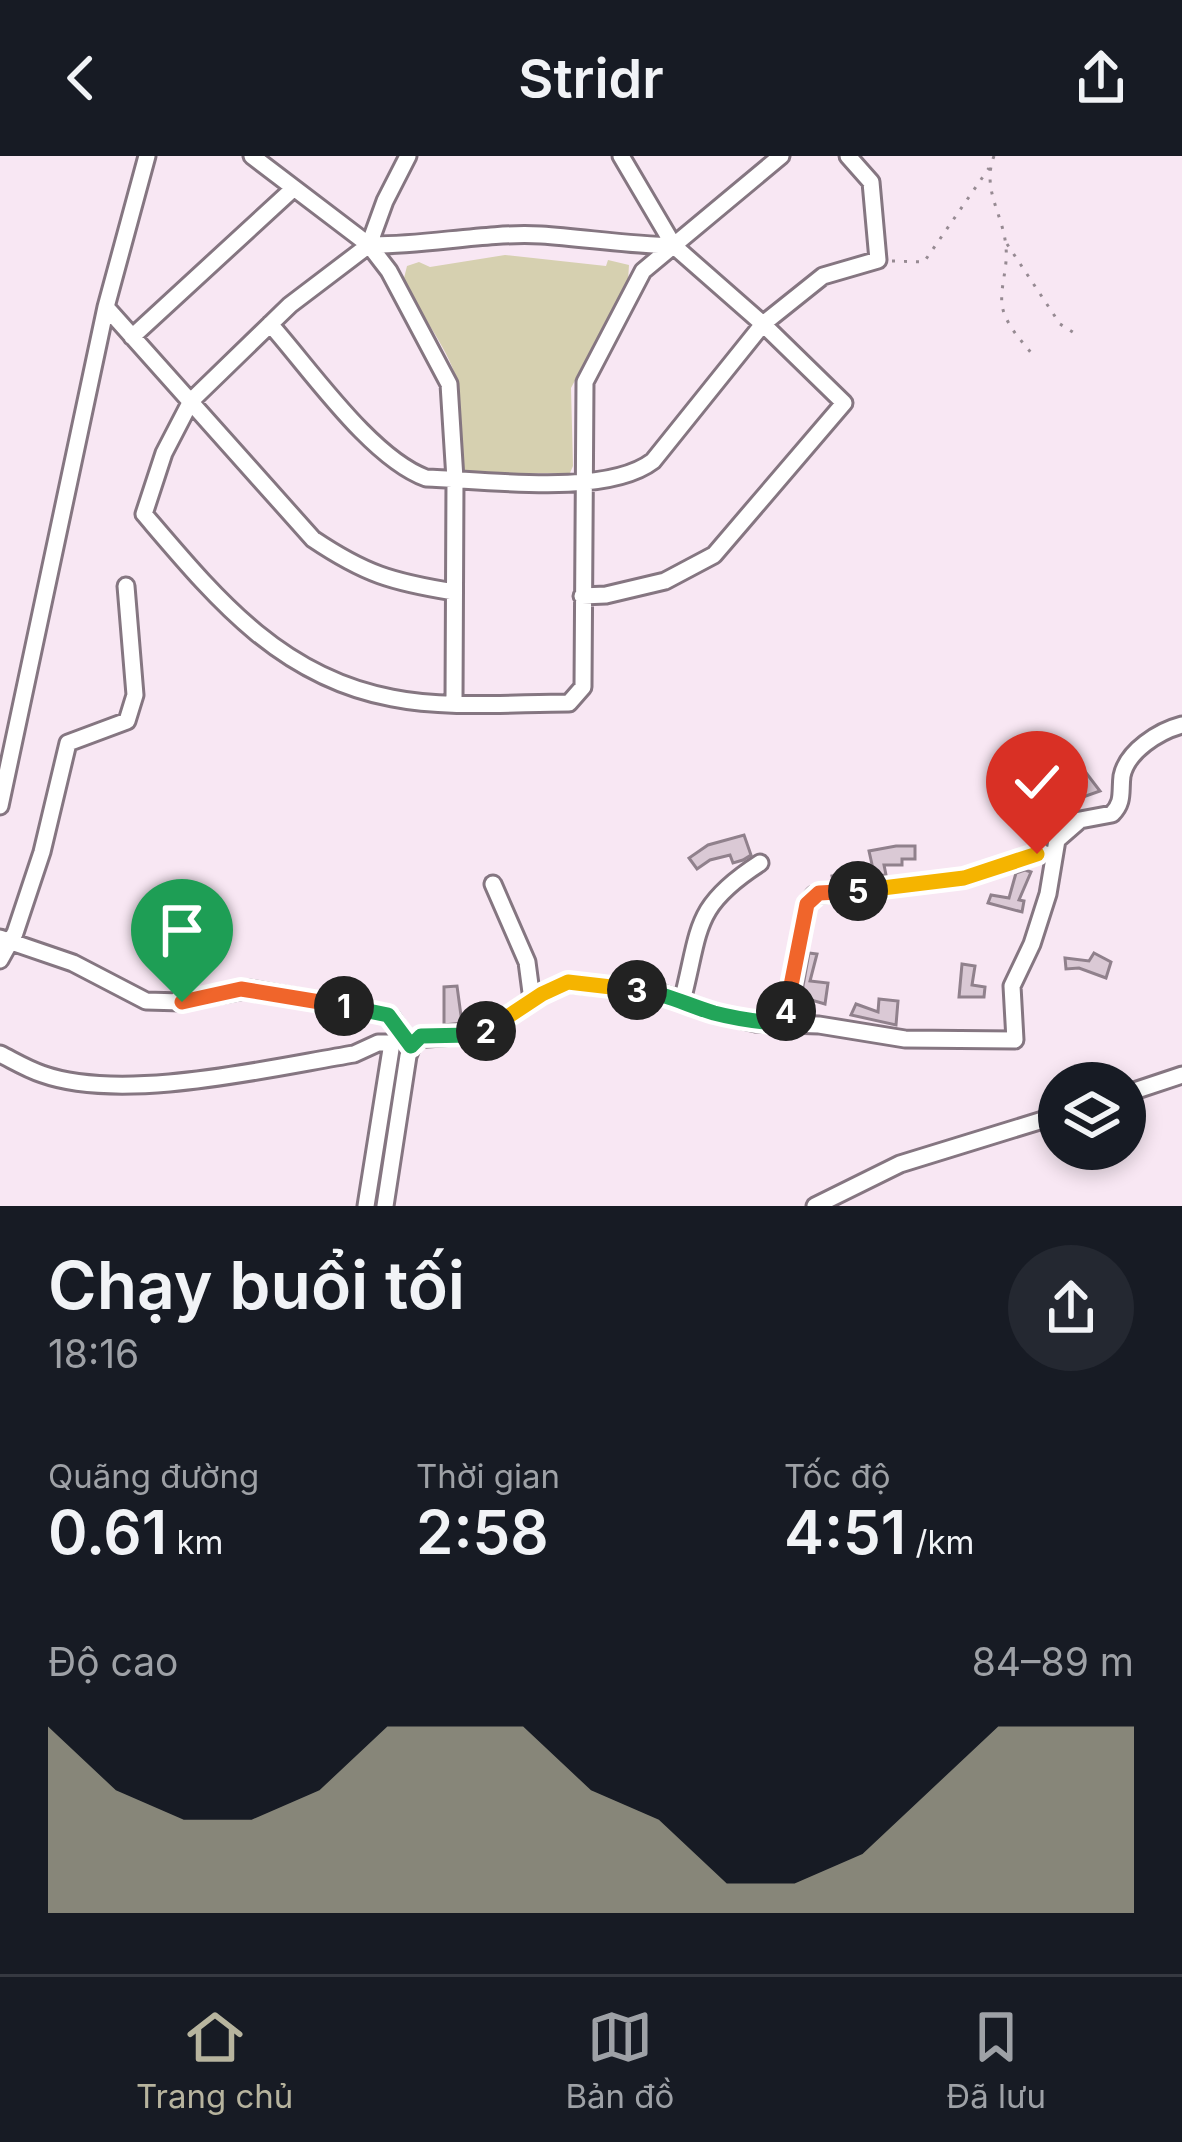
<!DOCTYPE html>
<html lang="vi">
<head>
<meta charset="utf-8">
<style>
  body { margin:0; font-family:Inter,sans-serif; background:#242831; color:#f1f3f6; height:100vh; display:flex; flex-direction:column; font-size:45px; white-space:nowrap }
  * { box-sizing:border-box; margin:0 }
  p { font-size:39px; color:#9ea1a6 }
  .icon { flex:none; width:66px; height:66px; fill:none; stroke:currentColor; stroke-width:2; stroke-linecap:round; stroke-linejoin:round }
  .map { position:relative; height:1050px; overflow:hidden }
  .side { display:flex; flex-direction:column; background:#171b24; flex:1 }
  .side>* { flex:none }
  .controls { position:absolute; left:1038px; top:906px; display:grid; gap:24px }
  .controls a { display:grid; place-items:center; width:108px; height:108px; border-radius:50%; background:#171b24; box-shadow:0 6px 18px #0003; font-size:60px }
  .pin { position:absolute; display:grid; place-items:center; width:102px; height:102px; color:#fff; margin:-123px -51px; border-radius:50% 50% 50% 0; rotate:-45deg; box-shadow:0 0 12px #0007 }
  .pin .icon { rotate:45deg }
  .km { position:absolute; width:60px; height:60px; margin:-30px; border-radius:50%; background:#222; color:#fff; font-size:33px; line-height:60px; text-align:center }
  .round { display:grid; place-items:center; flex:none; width:126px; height:126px; border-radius:63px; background:#242831 }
  .summary { display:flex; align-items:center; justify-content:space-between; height:204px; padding:0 48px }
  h1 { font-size:66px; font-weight:600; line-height:90px }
  .stats { display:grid; grid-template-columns:repeat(3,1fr); gap:18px; height:204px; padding:12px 48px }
  .stats div { display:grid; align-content:center }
  .stats b { font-size:60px; font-weight:600 }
  .stats small { font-size:33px; font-weight:400 }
  .stats p { font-size:33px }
  .chart { height:336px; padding:24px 48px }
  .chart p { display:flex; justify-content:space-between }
  .chart svg { width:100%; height:216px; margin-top:12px; fill:#b7b49e; opacity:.7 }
  header { display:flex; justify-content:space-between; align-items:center; height:156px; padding:0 48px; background:#171b24; font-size:54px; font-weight:600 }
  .dock { display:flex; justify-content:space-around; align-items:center; height:168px; border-top:3px solid #363941; background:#171b24; font-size:33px; color:#9ea1a6 }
  .dock a { display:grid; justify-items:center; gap:6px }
  .dock .active { color:#b7b49e }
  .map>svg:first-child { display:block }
  .green { fill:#d6d0b0 }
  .building { fill:#dac9d5; stroke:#90818c; stroke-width:3 }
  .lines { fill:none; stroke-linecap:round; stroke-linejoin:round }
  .minor-casing { stroke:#857681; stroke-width:21 }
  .path { stroke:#968a92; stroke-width:3; stroke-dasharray:3 9; stroke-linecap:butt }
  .minor { stroke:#fff; stroke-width:15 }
  .split-1-casing { stroke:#fff; stroke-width:24 }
  .split-2-casing { stroke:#fff; stroke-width:24 }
  .split-3-casing { stroke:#fff; stroke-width:24 }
  .split-4-casing { stroke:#fff; stroke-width:24 }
  .split-5-casing { stroke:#fff; stroke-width:24 }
  .split-6-casing { stroke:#fff; stroke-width:24 }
  .split-1 { stroke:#f0652b; stroke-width:15 }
  .split-2 { stroke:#22a559; stroke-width:15 }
  .split-3 { stroke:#f5b400; stroke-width:15 }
  .split-4 { stroke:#22a559; stroke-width:15 }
  .split-5 { stroke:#f0652b; stroke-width:15 }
  .split-6 { stroke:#f5b400; stroke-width:15 }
</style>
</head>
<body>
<header><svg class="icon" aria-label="back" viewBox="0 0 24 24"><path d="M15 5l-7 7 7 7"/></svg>Stridr<svg class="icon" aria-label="share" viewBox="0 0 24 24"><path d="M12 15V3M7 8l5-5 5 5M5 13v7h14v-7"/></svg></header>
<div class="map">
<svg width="1182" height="1050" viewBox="0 0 1182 1050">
  <rect width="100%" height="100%" fill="#f8e7f3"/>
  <path class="green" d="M505,99L606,110L608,104L629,109L628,125L571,232L573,310L570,317L467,318C454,298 465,251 457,224C446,188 418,157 404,122L407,110L419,106L430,111Z"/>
  <path class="building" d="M1074,601L1100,635L1066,647L1049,663L1045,656L1031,678L1009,666L1018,650L1034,659L1060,639L1057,635L1073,619L1064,606Z
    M744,679L751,699L743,704L733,707L730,699L710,704L697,713L689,702L708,689Z
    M896,690H915V703H902V709H884L886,719L833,725L832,720L873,713L869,695Z
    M1025,714L1031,716L1019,744L1024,745L1022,756L988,747L991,739L1009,742L1016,717Z
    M809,797L817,798L810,825L828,827L825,848L801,841Z
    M1094,797L1111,806L1106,822L1079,812L1066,813L1065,802L1089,805Z
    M962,808L975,810L972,829L985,831L984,841H959Z
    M457,830L462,867L444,869V831Z
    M879,843L898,845L896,869L851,859L856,848L878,856Z"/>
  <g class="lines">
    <g class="minor-casing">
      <path id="minor" d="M252,0L369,89L389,115L449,228L455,323L454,545
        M408,0L385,45L369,89L290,149L191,245L164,297L144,358C214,440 279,521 392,542C446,553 514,547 569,547L583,531L585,226L643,115L781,0
        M621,0L674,90L763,168L823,120L878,104L871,26L848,0
        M369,89C426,90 484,76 541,79C585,82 629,89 674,90
        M106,151L313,383C365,418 392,426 454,436
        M270,168C310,213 371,302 426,322C486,324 606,341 653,305L763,168L844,247L714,399L665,425L606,439L582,440
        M132,181L294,32
        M0,650L106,151L147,0
        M493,728L527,806L532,844
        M0,782L73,807L146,845L182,846L250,833L383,857L392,862L411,890
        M0,804L15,777L42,696L68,587L127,565L135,539L126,430
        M682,845C701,772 692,751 760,707
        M783,868L807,748L814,739L964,722L1031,699L1052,698
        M0,898C14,905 27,913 42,918C123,947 269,912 354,898L378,887H392L366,1050
        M1125,938L1182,919
        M385,1050L408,900L415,883L480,878L542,837L568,827L661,837L717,858L756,867L819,869L905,883L1015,884L1012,830L1032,788L1048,738L1057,684L1080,664L1112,658C1124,646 1120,636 1122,620C1127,595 1159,575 1182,569
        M815,1050L900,1008L1059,959"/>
    </g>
    <path class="path" d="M994,0C981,34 1004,59 1006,92C1008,111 1000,131 1002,149C1005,168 1021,184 1032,198
      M1007,88L1060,168L1079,180
      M892,105L924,106L989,12"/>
    <use href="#minor" class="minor"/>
  </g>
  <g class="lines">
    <g class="split-1-casing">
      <path id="split-1" d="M182,846L241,833L344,850"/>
    </g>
    <g class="split-2-casing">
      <path id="split-2" d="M344,850L388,859L411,890L421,880L470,879L486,875"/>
    </g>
    <g class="split-3-casing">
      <path id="split-3" d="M486,875L542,838L568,826L637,834"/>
    </g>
    <g class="split-4-casing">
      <path id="split-4" d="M637,834C665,837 687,849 714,857C737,863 760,866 783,868L786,855"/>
    </g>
    <g class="split-5-casing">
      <path id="split-5" d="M786,855L807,748L819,737L858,735"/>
    </g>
    <g class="split-6-casing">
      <path id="split-6" d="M858,735L964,722L1037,698"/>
    </g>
    <use href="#split-1" class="split-1"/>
    <use href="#split-2" class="split-2"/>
    <use href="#split-3" class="split-3"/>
    <use href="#split-4" class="split-4"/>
    <use href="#split-5" class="split-5"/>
    <use href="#split-6" class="split-6"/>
  </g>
</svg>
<div class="controls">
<a><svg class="icon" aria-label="layers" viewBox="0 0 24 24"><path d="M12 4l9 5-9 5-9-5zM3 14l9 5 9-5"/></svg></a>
</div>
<div class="pin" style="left:182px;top:846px;background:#1e9e55"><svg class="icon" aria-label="arrive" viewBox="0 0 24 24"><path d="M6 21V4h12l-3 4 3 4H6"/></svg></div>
<div class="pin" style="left:1037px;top:698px;background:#d93025"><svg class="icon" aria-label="check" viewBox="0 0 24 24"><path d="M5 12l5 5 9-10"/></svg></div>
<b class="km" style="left:344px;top:850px">1</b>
<b class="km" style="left:486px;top:875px">2</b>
<b class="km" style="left:637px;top:834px">3</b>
<b class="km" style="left:786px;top:855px">4</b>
<b class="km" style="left:858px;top:735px">5</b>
</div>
<section class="side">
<div class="summary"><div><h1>Chạy buổi tối</h1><p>18:16</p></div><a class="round"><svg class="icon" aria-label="share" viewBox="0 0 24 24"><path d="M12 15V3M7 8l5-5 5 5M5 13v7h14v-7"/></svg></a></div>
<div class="stats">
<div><p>Quãng đường</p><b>0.61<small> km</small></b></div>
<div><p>Thời gian</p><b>2:58</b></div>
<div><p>Tốc độ</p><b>4:51<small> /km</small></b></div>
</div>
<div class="chart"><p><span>Độ cao</span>84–89 m</p>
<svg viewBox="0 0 160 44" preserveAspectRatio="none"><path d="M0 44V6L10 19L20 25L30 25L40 19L50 6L60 6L70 6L80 19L90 25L100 38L110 38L120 32L130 19L140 6L150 6L160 6V44z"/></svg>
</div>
</section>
<nav class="dock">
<a class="active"><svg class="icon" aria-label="home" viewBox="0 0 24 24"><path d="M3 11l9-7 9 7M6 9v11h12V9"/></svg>Trang chủ</a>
<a><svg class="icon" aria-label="map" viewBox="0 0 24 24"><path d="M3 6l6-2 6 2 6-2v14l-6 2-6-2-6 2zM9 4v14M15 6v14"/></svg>Bản đồ</a>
<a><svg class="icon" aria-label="saved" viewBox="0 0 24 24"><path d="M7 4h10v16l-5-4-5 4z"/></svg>Đã lưu</a>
</nav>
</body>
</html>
